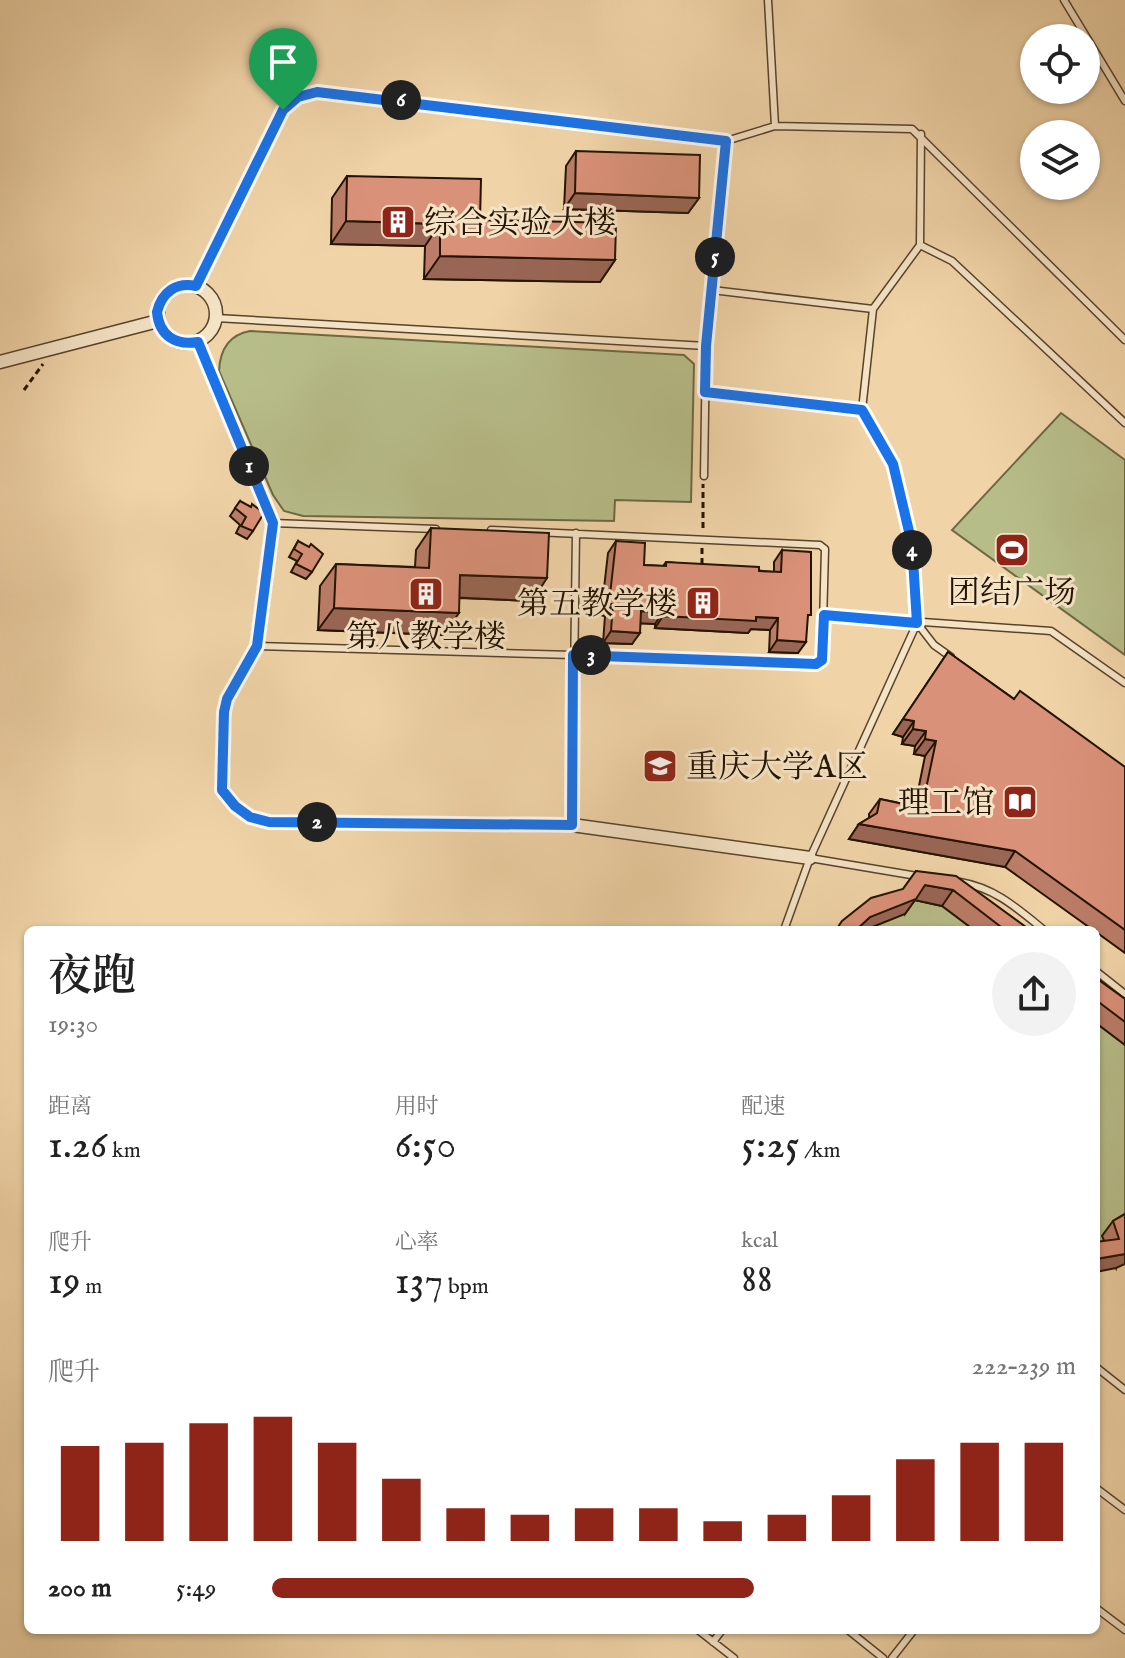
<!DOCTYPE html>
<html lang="zh">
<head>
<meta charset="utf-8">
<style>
  body { margin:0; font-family:"IM FELL English","Noto Serif SC",serif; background:#f2f2f2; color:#222; height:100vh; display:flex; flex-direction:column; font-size:30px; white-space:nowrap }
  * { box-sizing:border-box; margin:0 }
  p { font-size:26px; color:#767676 }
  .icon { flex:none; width:44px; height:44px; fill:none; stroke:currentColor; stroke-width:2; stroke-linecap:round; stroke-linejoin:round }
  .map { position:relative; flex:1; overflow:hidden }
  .side { position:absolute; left:24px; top:926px; width:1076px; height:708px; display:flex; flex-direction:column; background:#fff; border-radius:12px; box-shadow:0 2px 6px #0004 }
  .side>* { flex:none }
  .tools { position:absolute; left:1020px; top:24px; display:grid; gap:16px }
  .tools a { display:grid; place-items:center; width:80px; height:80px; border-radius:50%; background:#fff; box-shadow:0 2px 6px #0004; font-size:40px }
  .pin { position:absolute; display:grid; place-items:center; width:68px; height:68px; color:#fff; margin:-82px -34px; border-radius:50% 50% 50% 0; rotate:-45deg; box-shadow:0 0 8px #0007 }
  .pin .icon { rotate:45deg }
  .km { position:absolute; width:40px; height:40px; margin:-20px; border-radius:50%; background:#222; color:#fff; font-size:22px; line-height:40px; text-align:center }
  .round { display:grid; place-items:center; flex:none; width:84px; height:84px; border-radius:42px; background:#f2f2f2 }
  .overview { display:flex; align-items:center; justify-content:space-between; height:136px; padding:0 24px }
  h1 { font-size:44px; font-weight:600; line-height:60px }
  .stats { display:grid; grid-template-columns:repeat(3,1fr); gap:12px; height:136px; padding:8px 24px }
  .stats div { display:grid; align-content:center }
  .stats b { font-size:40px; font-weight:600 }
  .stats small { font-size:22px; font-weight:400 }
  .stats p { font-size:22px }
  .chart { height:224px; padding:16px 24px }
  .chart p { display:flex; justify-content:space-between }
  .chart svg { width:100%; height:144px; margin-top:8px; stroke:#8f2418; stroke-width:6 }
  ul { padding:0 24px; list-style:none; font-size:26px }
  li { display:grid; grid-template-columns:128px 96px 1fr; align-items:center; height:60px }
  li i { height:20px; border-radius:10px; background:#8f2418 }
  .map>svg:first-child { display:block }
  .green { fill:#b7bd89; stroke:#6e6844; stroke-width:2 }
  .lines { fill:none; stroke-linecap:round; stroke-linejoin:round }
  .lane-casing { stroke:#57432a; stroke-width:9 }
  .street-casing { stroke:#57432a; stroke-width:15 }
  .path { stroke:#241300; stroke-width:3; stroke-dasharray:6 4; stroke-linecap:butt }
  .lane { stroke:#f5e3c6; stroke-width:6 }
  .street { stroke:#f5e3c6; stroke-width:12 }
  .wall { fill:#bb7d68; stroke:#241300; stroke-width:2 }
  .shaded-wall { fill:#965; stroke:#241300; stroke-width:2 }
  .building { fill:#da9179; stroke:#241300; stroke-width:2 }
  .route-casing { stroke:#fff; stroke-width:16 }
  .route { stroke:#1a73e8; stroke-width:10 }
  .labels { text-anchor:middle; stroke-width:6; stroke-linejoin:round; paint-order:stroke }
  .poi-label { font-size:32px; fill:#241300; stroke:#f5e3c6; text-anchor:start }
</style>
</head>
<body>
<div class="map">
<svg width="1125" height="1658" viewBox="0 0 1125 1658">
  <rect width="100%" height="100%" fill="#f0d4a8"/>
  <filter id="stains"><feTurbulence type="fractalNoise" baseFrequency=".0025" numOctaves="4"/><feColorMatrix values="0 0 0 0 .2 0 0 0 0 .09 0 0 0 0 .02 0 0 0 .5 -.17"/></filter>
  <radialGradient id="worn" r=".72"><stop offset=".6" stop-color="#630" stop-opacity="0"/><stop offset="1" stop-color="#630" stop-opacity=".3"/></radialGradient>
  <path class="green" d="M250,331L684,355L694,364L691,502L615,500L614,521L303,516L284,511L273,495L219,371C220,350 228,335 250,331Z
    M1061,413L1125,460V655L952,530Z
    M914,900L942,906L974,930H864Z
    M1096,1023L1125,1045V1224L1108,1254L1096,1255Z"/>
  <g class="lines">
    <g class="lane-casing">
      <path id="lane" d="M768,0L775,126
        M1064,0L1125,101
        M920,245L921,134
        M196,286L283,110L298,97L335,92L726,141L775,126L912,129L1125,340
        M873,309L920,245L952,261L1125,423
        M216,318L706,346
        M705,392L862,410L873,309L712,290
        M704,476L706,346L726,141
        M273,523L436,529
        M491,530L820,545L825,549L822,660L816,664L634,656
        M824,615L1051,631L1125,683
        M917,623L934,645L951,657
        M257,646L573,655
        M572,825L576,533
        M810,858L917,876
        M960,882C995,888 1017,908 1044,930
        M784,930L810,858L917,623L912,544L893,464L862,410
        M1096,971L1125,994
        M1096,1367L1125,1390
        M1096,1488L1125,1510
        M1096,1608L1125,1630
        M698,1630L734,1658
        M848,1630L883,1658
        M713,1642L722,1630
        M892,1658L914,1630"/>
    </g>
    <g class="street-casing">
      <path id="street" d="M158 314a29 29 0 1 1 58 0a29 29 0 1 1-58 0Z
        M198,342L273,523L257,646L227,699L224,712L222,790L235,806L250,817L269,822L572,825L810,858
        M0,362L158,321"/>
    </g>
    <path class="path" d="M24,390L43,364
      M703,528V484
      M702,564V548
      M585,655L625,656"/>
    <use href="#lane" class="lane"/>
    <use href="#street" class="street"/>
  </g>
  <path class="wall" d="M576,151L699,198L688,213L564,209L566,166Z
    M347,176L480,220L615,260L600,282L424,279L425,246L331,244L332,198Z
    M240,501L253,531L247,539L236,533L240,525L230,516Z
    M431,528L532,601L459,598L443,635L318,630L320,586L336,564L415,567L416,550Z
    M298,541L312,572L306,579L291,572L297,561L289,557Z
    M616,541L644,565L663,566L666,562L774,572V562L782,550L807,620L798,653L769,652L770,630L751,629L748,633L655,628V624L641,623L632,644L603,643L605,616L601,615L608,553Z
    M948,652L1014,699L1125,767V953L1096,932V930H1093L1005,867L849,839L859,824L869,818V814L880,799L915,806L925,756L914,754L915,746L902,744L903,737L893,734Z
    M916,871L1030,930H974L942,906L915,900L905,914L903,889Z
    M1096,978L1125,999V1045L1096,1023Z
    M1125,1214L1116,1268L1102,1236L1113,1221Z"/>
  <path class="shaded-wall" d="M575,193L699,198L688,213L564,209Z
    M346,221L440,224L425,246L331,244Z
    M440,256L615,260L600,282L424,279Z
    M460,575L547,578L532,601L445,597Z
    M609,604H613L605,616L601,615Z
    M334,608L459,613L443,635L318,630Z
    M641,611L663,612L655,624L633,623Z
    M663,616L756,617L778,618L770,630L751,629L748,633L655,628Z
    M611,631L640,633L632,644L603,643Z
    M777,640L806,642L798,653L769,652Z
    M903,719L914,721L903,737L893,734Z
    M913,729L926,731L915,746L902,744Z
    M925,739L936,741L925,756L914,754Z
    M859,824L1015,851L1005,867L849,839Z
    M925,885L953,890L942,906L915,900L905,914L865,930H856L870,917Z
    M1125,1254V1264L1116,1268L1096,1272V1259Z"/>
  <path class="building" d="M576,151L700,155L699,198L575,193Z
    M347,176L481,179L480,220L616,223L615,260L440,256V224L346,221Z
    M240,501L251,507L252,504L264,513L253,531L241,526L246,517L235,508Z
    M431,528L549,533L547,578L460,575L459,613L334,608L336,564L429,568Z
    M298,541L309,547L311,544L323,554L312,572L296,564L302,554L294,549Z
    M616,541L645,543L644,565L666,566V562L759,567V571L781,572L782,550L811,552V615H808L806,642L777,640L778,618L756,617V621L663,616V612L641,611L640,633L611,631L613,604H609Z
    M948,652L1014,699L1020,691L1125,767V930L1015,851L859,824L877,813L880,799L922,808L936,741L925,739L926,731L913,729L914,721L903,719Z
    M916,871L956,876L1030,930H1005L953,890L925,885L916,899L870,917L856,930H836L842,921L871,898L903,889Z
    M1096,978L1125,999V1022L1096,1000Z
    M1125,1214V1254L1096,1259V1242L1119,1239L1113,1221Z"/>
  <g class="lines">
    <g class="route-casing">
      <path id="route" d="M317,92L726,141L706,346L705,392L862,410L893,464L912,544L917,623L824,615L822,660L816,664L573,655L572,825L269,822L250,817L235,806L222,790L224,712L227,699L257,646L273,523L198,342C175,346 159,335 157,312C162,292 176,282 196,286L283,110L298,97Z"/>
    </g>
    <use href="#route" class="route"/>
  </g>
  <defs>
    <g id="building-square" transform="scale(1.8)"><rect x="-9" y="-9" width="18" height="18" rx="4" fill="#8f2418" stroke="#f5e3c6"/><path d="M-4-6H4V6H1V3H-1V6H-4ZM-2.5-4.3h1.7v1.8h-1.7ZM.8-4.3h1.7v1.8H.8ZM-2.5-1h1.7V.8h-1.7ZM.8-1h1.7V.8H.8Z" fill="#fff"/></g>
    <g id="stadium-square" transform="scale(1.8)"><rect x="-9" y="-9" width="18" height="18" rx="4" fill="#8f2418" stroke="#f5e3c6"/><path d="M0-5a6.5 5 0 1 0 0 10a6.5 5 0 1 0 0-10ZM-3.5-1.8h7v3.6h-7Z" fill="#fff"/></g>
    <g id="university-square" transform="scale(1.8)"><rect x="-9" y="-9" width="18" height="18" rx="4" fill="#8f2418" stroke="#f5e3c6"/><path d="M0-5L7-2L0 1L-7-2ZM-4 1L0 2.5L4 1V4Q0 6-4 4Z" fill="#fff"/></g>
    <g id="library-square" transform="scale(1.8)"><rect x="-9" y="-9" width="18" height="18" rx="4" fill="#8f2418" stroke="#f5e3c6"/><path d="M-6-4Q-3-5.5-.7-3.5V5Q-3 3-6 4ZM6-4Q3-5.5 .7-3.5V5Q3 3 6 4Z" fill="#fff"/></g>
  </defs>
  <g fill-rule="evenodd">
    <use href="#building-square" x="398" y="222"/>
    <use href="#stadium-square" x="1012" y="550"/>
    <use href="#building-square" x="426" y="594"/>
    <use href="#building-square" x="703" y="603"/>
    <use href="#university-square" x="660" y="766"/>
    <use href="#library-square" x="1020" y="802"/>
  </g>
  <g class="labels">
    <g class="poi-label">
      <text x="424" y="233">综合实验大楼</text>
      <text x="1012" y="603" text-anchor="middle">团结广场</text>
      <text x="677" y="614" text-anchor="end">第五教学楼</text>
      <text x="426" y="647" text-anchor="middle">第八教学楼</text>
      <text x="686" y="777">重庆大学A区</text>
      <text x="994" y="813" text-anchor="end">理工馆</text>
    </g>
  </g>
  <rect width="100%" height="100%" filter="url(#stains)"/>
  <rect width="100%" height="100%" fill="url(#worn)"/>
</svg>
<div class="tools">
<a><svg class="icon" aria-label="locate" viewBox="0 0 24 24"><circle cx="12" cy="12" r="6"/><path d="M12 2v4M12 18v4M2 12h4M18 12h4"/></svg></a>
<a><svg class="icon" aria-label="layers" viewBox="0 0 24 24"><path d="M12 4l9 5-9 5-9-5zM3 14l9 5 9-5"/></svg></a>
</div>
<div class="pin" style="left:283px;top:110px;background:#1e9e55"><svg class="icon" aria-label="arrive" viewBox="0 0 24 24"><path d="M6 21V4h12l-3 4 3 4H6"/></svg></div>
<b class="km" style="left:249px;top:466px">1</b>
<b class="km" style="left:317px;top:822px">2</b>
<b class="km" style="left:591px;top:655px">3</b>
<b class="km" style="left:912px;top:550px">4</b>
<b class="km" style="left:715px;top:257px">5</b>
<b class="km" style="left:401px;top:100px">6</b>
<section class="side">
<div class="overview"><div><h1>夜跑</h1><p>19:30</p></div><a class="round"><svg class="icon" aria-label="share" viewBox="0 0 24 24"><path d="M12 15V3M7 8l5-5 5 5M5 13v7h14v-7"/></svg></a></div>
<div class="stats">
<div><p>距离</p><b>1.26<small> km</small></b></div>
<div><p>用时</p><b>6:50</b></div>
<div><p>配速</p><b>5:25<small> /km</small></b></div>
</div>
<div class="stats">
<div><p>爬升</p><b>19<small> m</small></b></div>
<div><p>心率</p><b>137<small> bpm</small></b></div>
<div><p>kcal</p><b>88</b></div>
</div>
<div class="chart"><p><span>爬升</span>222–239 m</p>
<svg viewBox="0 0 160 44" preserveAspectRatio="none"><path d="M5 44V15M15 44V14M25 44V8M35 44V6M45 44V14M55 44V25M65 44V34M75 44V36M85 44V34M95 44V34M105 44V38M115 44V36M125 44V30M135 44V19M145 44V14M155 44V14"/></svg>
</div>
<ul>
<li><b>200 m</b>5:49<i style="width:60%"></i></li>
</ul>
</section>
</div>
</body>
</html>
